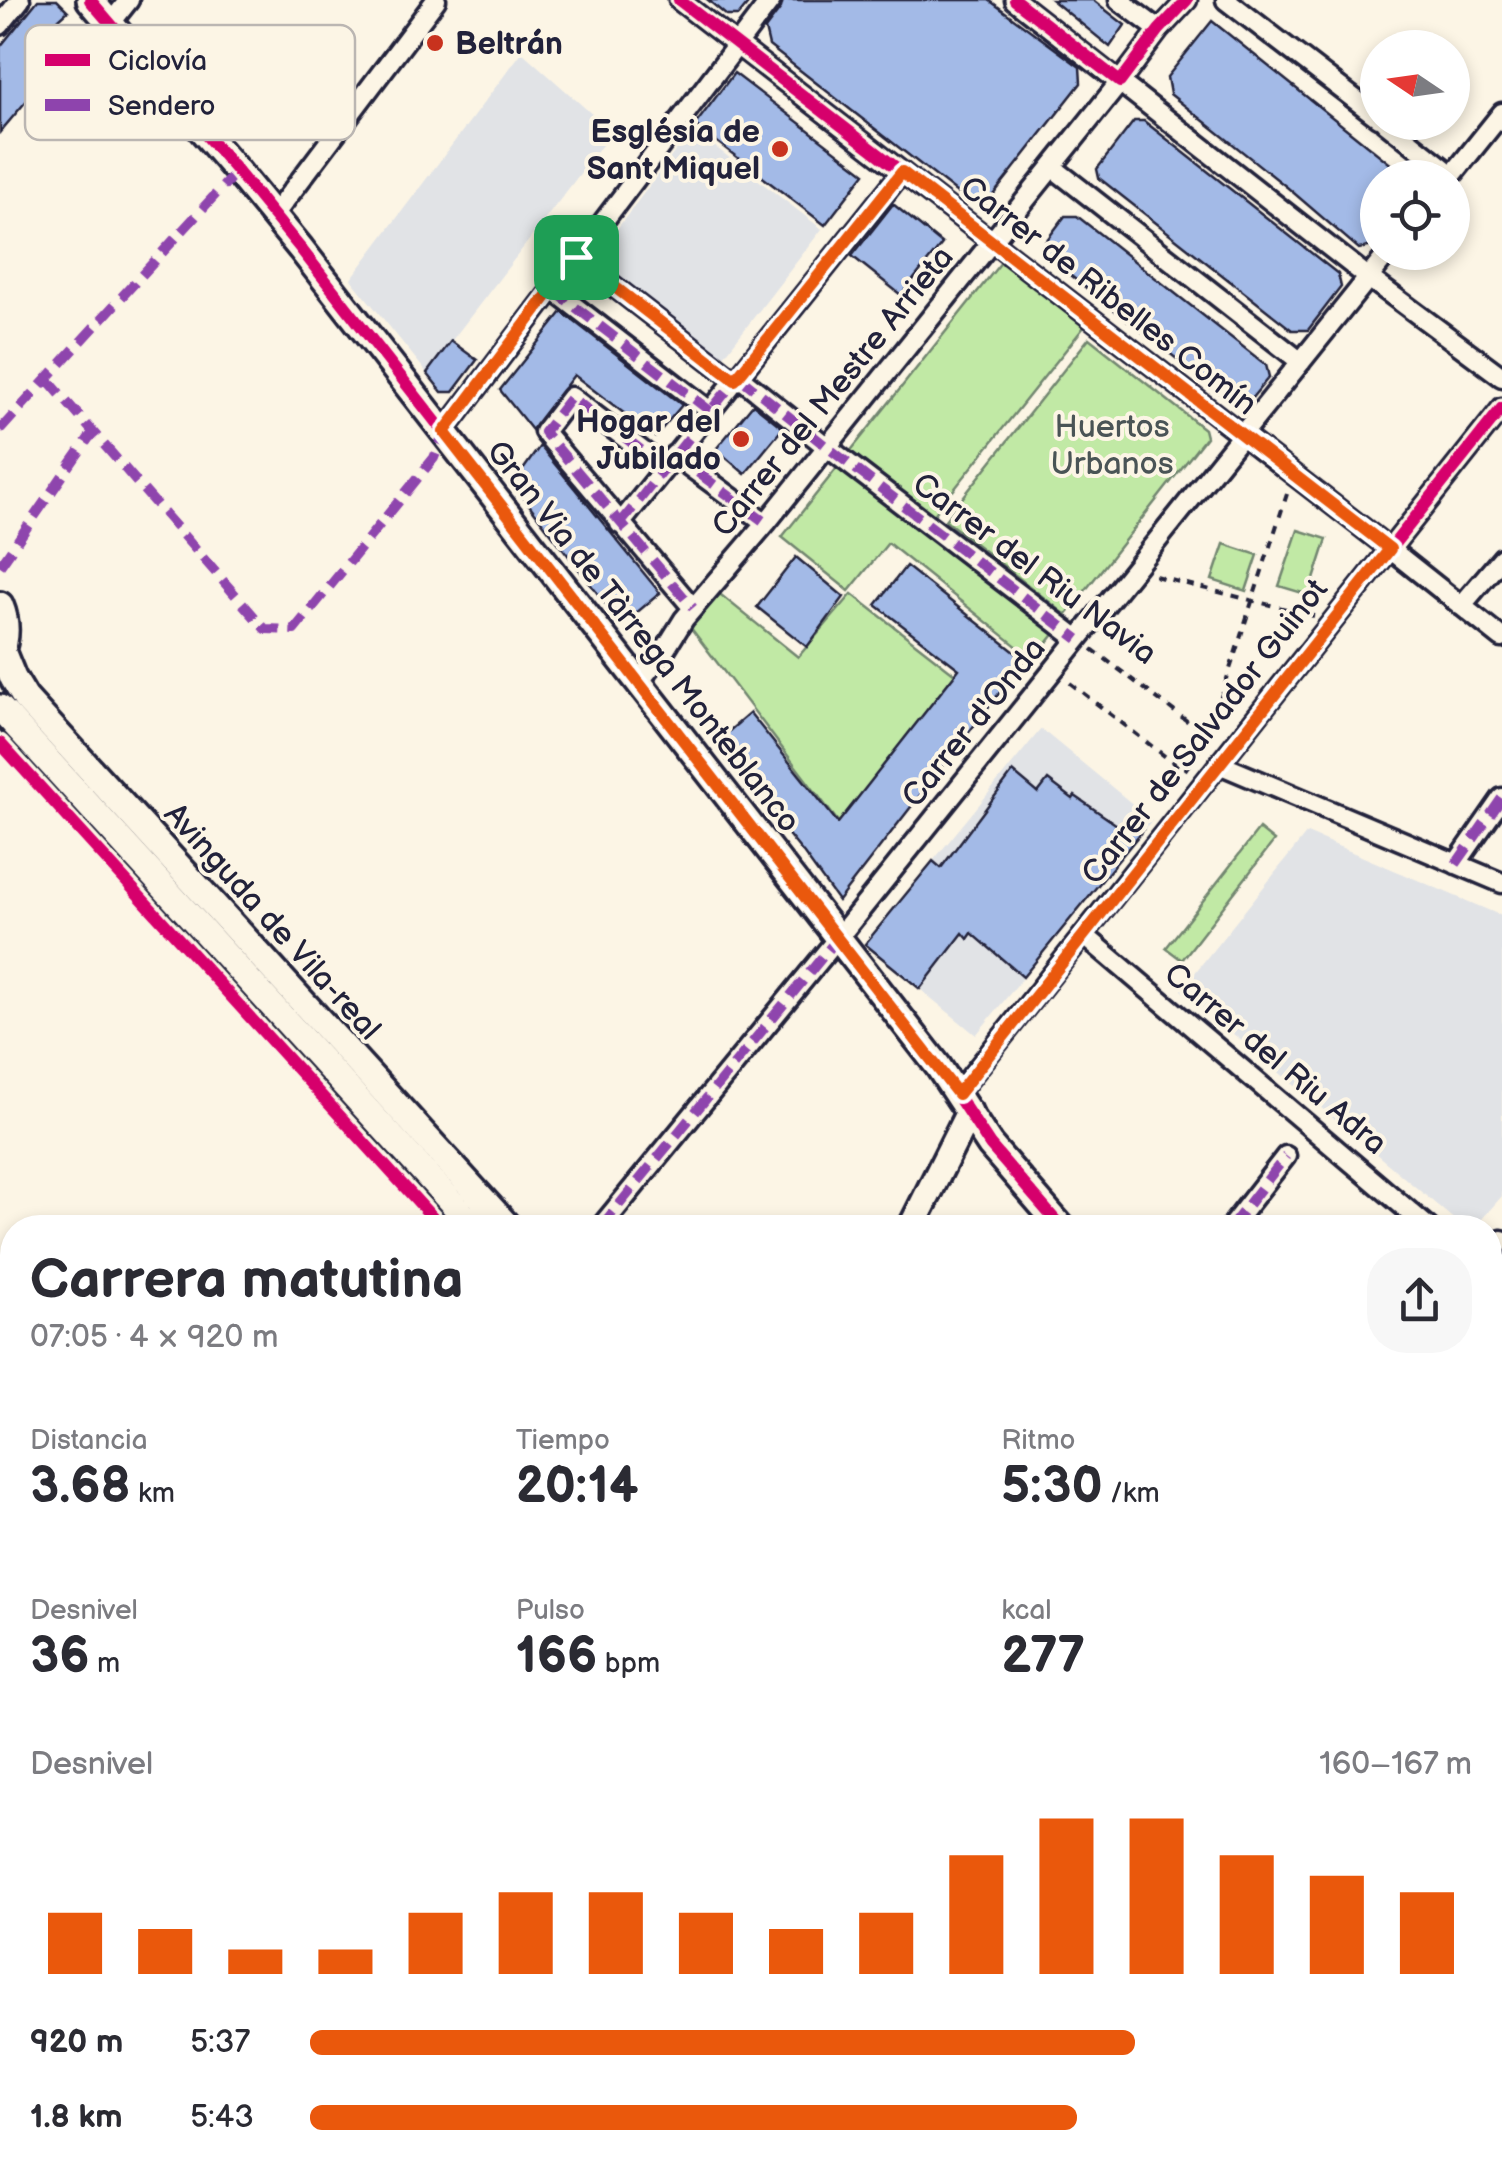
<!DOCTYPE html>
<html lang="es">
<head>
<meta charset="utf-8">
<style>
  body { margin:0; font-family:"Balsamiq Sans",sans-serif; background:#f7f7f7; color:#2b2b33; height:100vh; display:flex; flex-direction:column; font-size:38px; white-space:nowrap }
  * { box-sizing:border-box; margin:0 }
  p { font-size:32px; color:#7c7c81 }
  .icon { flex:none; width:55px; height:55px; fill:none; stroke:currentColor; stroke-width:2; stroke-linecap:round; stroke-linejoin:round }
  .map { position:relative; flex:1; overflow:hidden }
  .panel { position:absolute; left:0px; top:1215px; width:1502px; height:962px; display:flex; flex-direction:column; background:#fff; border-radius:40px 40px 0 0; box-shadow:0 5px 15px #0003 }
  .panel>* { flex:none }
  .needle { width:65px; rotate:283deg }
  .fabs { position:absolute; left:1360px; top:30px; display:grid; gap:20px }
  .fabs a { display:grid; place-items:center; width:110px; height:110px; border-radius:50%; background:#fff; box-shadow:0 5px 15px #0003; font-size:50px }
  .pin { position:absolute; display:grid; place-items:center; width:85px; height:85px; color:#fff; margin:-42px; border-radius:20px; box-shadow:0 5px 15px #0006 }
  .round { display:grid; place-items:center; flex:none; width:105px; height:105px; border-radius:40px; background:#f7f7f7 }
  .summary { display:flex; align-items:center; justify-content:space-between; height:170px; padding:0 30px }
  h1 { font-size:55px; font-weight:700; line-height:75px }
  .metrics { display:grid; grid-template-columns:repeat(3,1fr); gap:15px; height:170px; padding:10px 30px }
  .metrics div { display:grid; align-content:center }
  .metrics b { font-size:50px; font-weight:700 }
  .metrics small { font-size:28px; font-weight:400 }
  .metrics p { font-size:28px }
  .chart { height:280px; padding:20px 30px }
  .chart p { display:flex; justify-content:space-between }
  .chart svg { width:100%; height:180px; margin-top:10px; stroke:#ea580c; stroke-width:6 }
  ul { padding:0 30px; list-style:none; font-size:32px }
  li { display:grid; grid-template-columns:160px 120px 1fr; align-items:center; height:75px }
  li i { height:25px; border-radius:12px; background:#ea580c }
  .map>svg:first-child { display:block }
  .built { fill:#e1e3e6 }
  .green { fill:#c1e9a5; stroke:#728670; stroke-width:2.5 }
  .building { fill:#a3bae7; stroke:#22223b; stroke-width:2.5 }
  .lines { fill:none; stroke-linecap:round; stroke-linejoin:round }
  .lane-casing { stroke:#22223b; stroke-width:16 }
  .street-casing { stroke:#22223b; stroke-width:25 }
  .secondary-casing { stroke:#22223b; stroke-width:32 }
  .path { stroke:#22223b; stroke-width:4; stroke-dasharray:8 8; stroke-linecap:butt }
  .lane { stroke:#fcf5e5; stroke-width:9 }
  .street { stroke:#fcf5e5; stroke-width:18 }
  .secondary { stroke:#fcf5e5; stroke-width:25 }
  .quiet { stroke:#8e44ad; stroke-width:10; stroke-dasharray:20 10; stroke-linecap:butt }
  .cycleway-casing { stroke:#fcf5e5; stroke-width:19 }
  .cycleway { stroke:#d6006c; stroke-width:12 }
  .route-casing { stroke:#fff; stroke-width:20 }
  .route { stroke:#ea580c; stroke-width:12 }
  .poi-dot { fill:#c8321e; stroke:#fcf5e5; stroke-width:4 }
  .labels { text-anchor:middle; stroke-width:8; stroke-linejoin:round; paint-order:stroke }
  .poi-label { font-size:32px; font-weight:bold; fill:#22223b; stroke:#fcf5e5; text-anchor:end }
  .street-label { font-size:32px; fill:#22223b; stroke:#fcf5e5 }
  .park-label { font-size:32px; fill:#4a5456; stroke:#fcf5e5 }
  .key { fill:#fcf5e5; stroke:#bbb6b2; stroke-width:2.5 }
  .key-label { font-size:28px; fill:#22223b }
</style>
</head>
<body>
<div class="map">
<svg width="1502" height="2177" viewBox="0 0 1502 2177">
  <rect width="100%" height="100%" fill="#fcf5e5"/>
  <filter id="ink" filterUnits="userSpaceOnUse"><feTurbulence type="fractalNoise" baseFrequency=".01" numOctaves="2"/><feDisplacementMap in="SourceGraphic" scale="20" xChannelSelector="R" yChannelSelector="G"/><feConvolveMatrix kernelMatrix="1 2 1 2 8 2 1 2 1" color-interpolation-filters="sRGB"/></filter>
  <g filter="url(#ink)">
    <path class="built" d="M522,52L612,132L427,373L351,279Z
      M692,129L822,229L724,356L595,258Z
      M1041,729L1152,820L976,1035L865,944Z
      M1307,833L1502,916V1196L1475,1227H1463L1181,990Z"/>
    <path class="green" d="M1002,261L1084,327L932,517L1063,623L1034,660L888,543L849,591L782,537Z
      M1089,338L1204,429L1206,437L1066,615L945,520Z
      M1298,530L1327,539L1309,595L1279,586Z
      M1224,544L1258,555L1246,591L1212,580Z
      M711,587L798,657L852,594L955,674L839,823L684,619Z
      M1259,829L1274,841L1182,960L1166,948Z"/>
    <path class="building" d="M38,0H57L68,11L59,19L89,43L49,92L40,85L0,132V47Z
      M708,0H751L738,16H727Z
      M783,0H989L1080,67L1081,83L986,204L970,203L769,46L765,29L781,8Z
      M1052,0H1093L1125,25L1110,47Z
      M1212,21L1408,178H1378V240L1373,246L1359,249L1288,188L1170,94L1167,77Z
      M734,73L865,173L825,225L695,125Z
      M1134,121H1144L1338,274L1341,287L1308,330H1292L1099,178L1097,169Z
      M893,204L942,244L901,295L852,256Z
      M1065,216H1077L1266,365L1269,377L1242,410L1048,258L1043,245Z
      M562,312L682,405L655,437L574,375L532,430L500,390Z
      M451,341L477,360L453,392H442L427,373Z
      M753,404L783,428L745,474L716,449Z
      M540,446L660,593L622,625L513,484Z
      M796,557L844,597L807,647L757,607Z
      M906,566L1025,660L838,901L804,854L714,744L750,713L838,823L959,669L876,605Z
      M1013,772L1038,793L1048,780L1073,799L1075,796L1120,827L1126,817L1143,830L1023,977L972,933L968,939L963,933L920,989L865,944L933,861L941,868Z"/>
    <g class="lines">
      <g class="lane-casing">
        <path id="lane" d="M403,2165L415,2177
          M186,2177L197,2165
          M1146,2177L1160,2165"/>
      </g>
      <g class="street-casing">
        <path id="street" d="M679,0L1390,549L1502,638
          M1015,0L1369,278L1502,377
          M1119,0L1159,30
          M1226,0L1378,117
          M110,24L129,0
          M0,25L20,0
          M1385,122L1452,175
          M1052,167L1301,362
          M1450,178L1502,113
          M274,215L436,0
          M576,257L735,380
          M552,289L710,411
          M738,376L827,447L1078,639
          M444,432L771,0
          M674,455L766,523
          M665,468L571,397L544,432L693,608
          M620,524L902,172
          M1461,606L1502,558
          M639,682L666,648L684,619L766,523L1120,82L1159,30L1187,0
          M1219,764L1502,883
          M1456,864L1502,798
          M1084,935L1429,1228
          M957,1094L1502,408
          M600,1228L838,938L1389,252
          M1230,1228L1286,1156
          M1490,1255L1502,1240
          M1490,1279L1502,1289
          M1490,1457L1502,1467
          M1490,1904L1502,1887
          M626,2165L636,2177
          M960,2165L971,2177
          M1280,2177L1293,2165"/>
      </g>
      <g class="secondary-casing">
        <path id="secondary" d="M90,0L237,171L301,249L938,1066L990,1145L1062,1228
          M0,605C7,622 7,638 0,655
          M2,651L13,678L25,698L509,1228
          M0,708L475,1228
          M911,1228L969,1112
          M1490,1719L1502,1733
          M521,2165L532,2177
          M560,2165L571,2177
          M1331,2165L1342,2177
          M1365,2165L1376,2177
          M129,2177L141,2165"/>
      </g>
      <path class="path" d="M1155,576L1314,616
        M1092,649L1208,737
        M1070,683L1184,771
        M1185,770L1208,737L1287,494"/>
      <use href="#lane" class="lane"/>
      <use href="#street" class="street"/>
      <use href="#secondary" class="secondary"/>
      <path class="quiet" d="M576,257L735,380
        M552,289L710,411
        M738,376L827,447L1078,639
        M47,379L93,432
        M0,430L237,171
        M674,455L766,523
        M665,468L571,397L544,432L693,608
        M620,524L902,172
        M0,566L93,432L265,629L294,630L434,458L444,432
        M1456,864L1502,798
        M600,1228L838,938
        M1230,1228L1286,1156
        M1490,1457L1502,1467
        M0,1622L12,1632
        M1298,2165L1309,2177
        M1165,2177L1178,2165"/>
      <g class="cycleway-casing">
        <path id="cycleway" d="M90,0L237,171L301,249L938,1066L990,1145L1062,1228
          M679,0L1390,549L1502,408
          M1015,0L1120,82L1159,30L1187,0
          M0,743L442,1228"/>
      </g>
      <use href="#cycleway" class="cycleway"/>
    </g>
  </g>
  <g class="lines" filter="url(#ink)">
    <g class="route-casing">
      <path id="route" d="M902,172L1390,549L958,1094L444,432L576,257L735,380Z"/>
    </g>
    <use href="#route" class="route"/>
  </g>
  <g class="poi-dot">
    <circle cx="435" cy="43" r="10"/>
    <circle cx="780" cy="149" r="10"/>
    <circle cx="741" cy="439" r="10"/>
  </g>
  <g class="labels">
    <g class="poi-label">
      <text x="455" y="54" text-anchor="start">Beltrán</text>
      <text x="760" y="142">Església de<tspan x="760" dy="37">Sant Miquel</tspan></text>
      <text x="721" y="432">Hogar del<tspan x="721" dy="37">Jubilado</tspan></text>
    </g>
    <g class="street-label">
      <text transform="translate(1109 295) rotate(38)" y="11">Carrer de Ribelles Comín</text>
      <text transform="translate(832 391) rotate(-51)" y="11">Carrer del Mestre Arrieta</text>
      <text transform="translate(1035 568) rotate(37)" y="11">Carrer del Riu Navia</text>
      <text transform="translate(644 636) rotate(52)" y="11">Gran Via de Tàrrega Monteblanco</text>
      <text transform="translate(973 722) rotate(-51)" y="11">Carrer d'Onda</text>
      <text transform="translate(1204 731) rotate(-52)" y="11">Carrer de Salvador Guinot</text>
      <text transform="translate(273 921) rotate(48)" y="11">Avinguda de Vila-real</text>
      <text transform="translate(1276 1058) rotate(40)" y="11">Carrer del Riu Adra</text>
    </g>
    <g class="park-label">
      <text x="1112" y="437">Huertos<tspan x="1112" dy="37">Urbanos</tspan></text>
    </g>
  </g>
  <rect x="25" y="25" width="330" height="115" rx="15" class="key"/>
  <rect x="45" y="54" width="45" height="12" fill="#d6006c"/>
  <rect x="45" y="99" width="45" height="12" fill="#8e44ad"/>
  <g class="key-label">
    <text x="108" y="70">Ciclovía</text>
    <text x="108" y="115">Sendero</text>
  </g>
</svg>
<div class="fabs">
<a><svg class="needle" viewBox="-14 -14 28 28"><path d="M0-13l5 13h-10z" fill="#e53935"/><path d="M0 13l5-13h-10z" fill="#7c7c81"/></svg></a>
<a><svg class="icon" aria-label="locate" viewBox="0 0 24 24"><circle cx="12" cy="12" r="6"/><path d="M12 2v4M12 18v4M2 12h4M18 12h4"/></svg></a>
</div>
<div class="pin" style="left:576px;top:257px;background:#1e9e55"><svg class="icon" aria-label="arrive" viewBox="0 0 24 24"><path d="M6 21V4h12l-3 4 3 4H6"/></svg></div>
<section class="panel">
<div class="summary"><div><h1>Carrera matutina</h1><p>07:05 · 4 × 920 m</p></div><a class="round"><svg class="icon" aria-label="share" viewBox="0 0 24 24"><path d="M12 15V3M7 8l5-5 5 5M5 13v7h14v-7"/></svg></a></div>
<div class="metrics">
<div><p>Distancia</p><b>3.68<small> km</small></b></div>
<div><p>Tiempo</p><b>20:14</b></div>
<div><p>Ritmo</p><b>5:30<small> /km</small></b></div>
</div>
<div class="metrics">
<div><p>Desnivel</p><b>36<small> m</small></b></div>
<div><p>Pulso</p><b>166<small> bpm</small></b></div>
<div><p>kcal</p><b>277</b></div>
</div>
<div class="chart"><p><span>Desnivel</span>160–167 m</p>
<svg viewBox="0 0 160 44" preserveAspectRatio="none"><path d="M5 44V29M15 44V33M25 44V38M35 44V38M45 44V29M55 44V24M65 44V24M75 44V29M85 44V33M95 44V29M105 44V15M115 44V6M125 44V6M135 44V15M145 44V20M155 44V24"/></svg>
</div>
<ul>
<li><b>920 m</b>5:37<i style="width:71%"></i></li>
<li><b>1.8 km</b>5:43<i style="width:66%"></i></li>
</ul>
</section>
</div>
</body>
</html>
